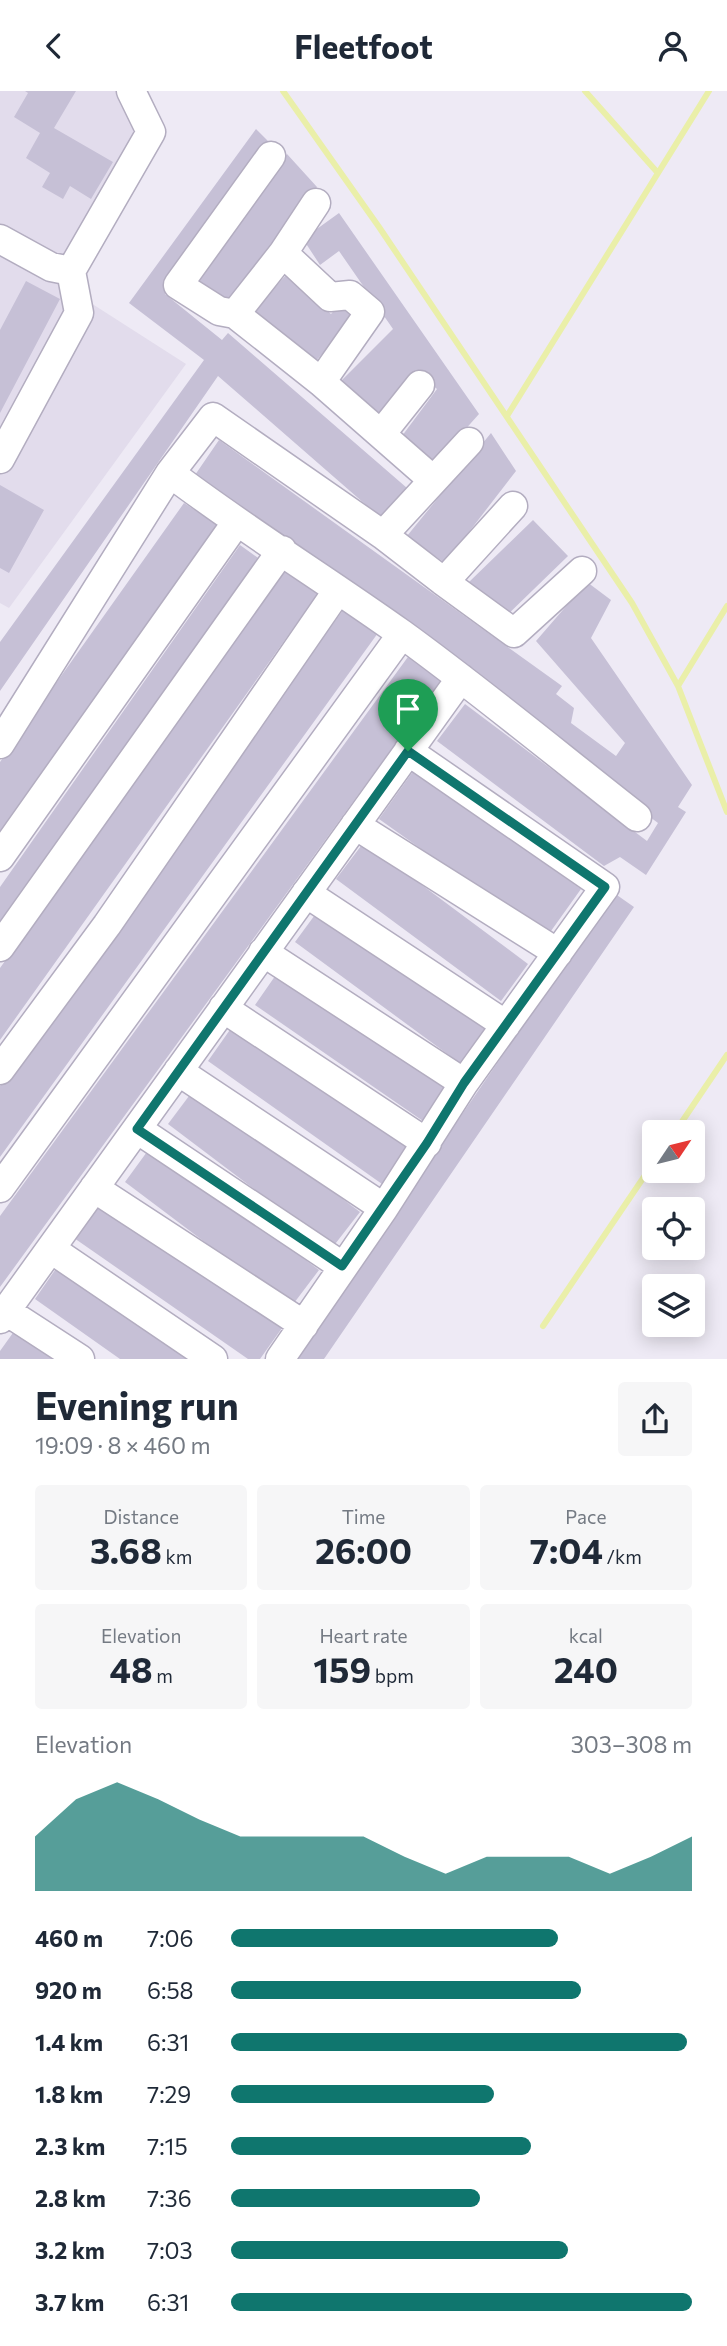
<!DOCTYPE html>
<html lang="en">
<head>
<meta charset="utf-8">
<style>
  body { margin:0; font-family:Commissioner,sans-serif; background:#f6f6f7; color:#1f2937; height:100vh; display:flex; flex-direction:column; font-size:26px; white-space:nowrap }
  * { box-sizing:border-box; margin:0 }
  p { font-size:23px; color:#747a83 }
  .icon { flex:none; width:38px; height:38px; fill:none; stroke:currentColor; stroke-width:2; stroke-linecap:round; stroke-linejoin:round }
  .map { position:relative; height:1268px; overflow:hidden }
  .side { display:flex; flex-direction:column; background:#fff; flex:1 }
  .side>* { flex:none }
  .needle { width:46px; rotate:55deg }
  .tools { position:absolute; left:642px; top:1029px; display:grid; gap:14px }
  .tools a { display:grid; place-items:center; width:63px; height:63px; border-radius:7px; background:#fff; box-shadow:0 4px 18px #0003; font-size:35px }
  .pin { position:absolute; display:grid; place-items:center; width:60px; height:60px; color:#fff; margin:-72px -30px; border-radius:50% 50% 50% 0; rotate:-45deg; box-shadow:0 0 7px #0007 }
  .pin .icon { rotate:45deg }
  .round { display:grid; place-items:center; flex:none; width:74px; height:74px; border-radius:7px; background:#f6f6f7 }
  .summary { display:flex; align-items:center; justify-content:space-between; height:119px; padding:0 35px }
  h1 { font-size:38px; font-weight:700; line-height:52px }
  .figures { display:grid; grid-template-columns:repeat(3,1fr); gap:10px; height:119px; padding:7px 35px }
  .figures div { display:grid; align-content:center; border-radius:7px; background:#f6f6f7; text-align:center }
  .figures b { font-size:35px; font-weight:700 }
  .figures small { font-size:19px; font-weight:400 }
  .figures p { font-size:19px }
  .chart { height:196px; padding:14px 35px }
  .chart p { display:flex; justify-content:space-between }
  .chart svg { width:100%; height:126px; margin-top:7px; fill:#0f766e; opacity:.7 }
  ul { padding:0 35px; list-style:none; font-size:23px }
  li { display:grid; grid-template-columns:112px 84px 1fr; align-items:center; height:52px }
  li i { height:18px; border-radius:9px; background:#0f766e }
  header { display:flex; justify-content:space-between; align-items:center; height:91px; padding:0 35px; background:#fff; font-size:32px; font-weight:700 }
  .map>svg:first-child { display:block }
  .residential { fill:#e2dcec }
  .lines { fill:none; stroke-linecap:round; stroke-linejoin:round }
  .stream { stroke:#eaefa9; stroke-width:6 }
  .building { fill:#c6c0d6 }
  .minor-casing { stroke:#b3adc0; stroke-width:31 }
  .minor { stroke:#fff; stroke-width:28 }
  .route-casing { stroke:#fff; stroke-width:14 }
  .route { stroke:#0f766e; stroke-width:9 }
</style>
</head>
<body>
<header><svg class="icon" aria-label="back" viewBox="0 0 24 24"><path d="M15 5l-7 7 7 7"/></svg>Fleetfoot<svg class="icon" aria-label="person" viewBox="0 0 24 24"><circle cx="12" cy="8" r="4"/><path d="M4 21q1-7 8-7t8 7"/></svg></header>
<div class="map">
<svg width="727" height="1268" viewBox="0 0 727 1268">
  <rect width="100%" height="100%" fill="#eeeaf5"/>
  <path class="residential" d="M0,0H118L142,42L58,191L186,273L9,517L0,512Z"/>
  <g class="lines">
    <path class="stream" d="M283,0L379,136L632,512L678,595L727,721
      M585,0L657,81
      M507,325L709,0
      M678,595L727,515
      M675,1041L727,964
      M543,1235L654,1071"/>
  </g>
  <path class="building" d="M25,0H76L54,37L113,71L91,108L70,95L63,108L42,96L50,82L26,67L40,42L14,26L28,2Z
    M256,38L271,53L165,203L222,249L228,242L407,397L381,427L218,285L0,600V551L204,269L129,212Z
    M287,63L317,96L225,214L189,187Z
    M339,122L479,323L430,378L399,349L437,298L417,280L373,329L338,293L393,238L339,160L320,174L303,148Z
    M287,183L331,223L343,210L358,224L312,274L253,220Z
    M26,190L60,208L0,322V239Z
    M491,342L516,380L445,472L407,445Z
    M219,349L562,595L556,603L574,617L571,632L616,665L625,652L536,550L587,491L611,509L591,547L692,694L678,716L686,721L646,784L620,766L604,775L437,650L465,613L647,750L658,732L594,684L538,629L195,384Z
    M0,394L44,419L9,482L0,477Z
    M184,412L219,435L0,743V671Z
    M533,429L568,465L504,527L469,491Z
    M240,454L261,469L0,833V796Z
    M290,470L324,494L0,949V877Z
    M348,512L383,535L0,1066V995Z
    M413,559L446,583L0,1196V1125Z
    M414,679L581,798L546,847L379,728Z
    M364,751L528,873L501,910L336,788Z
    M614,802L634,816L324,1268H294Z
    M320,817L486,939L461,973L295,851Z
    M280,878L448,994L423,1030L255,914Z
    M234,933L408,1057L382,1093L208,970Z
    M195,997L360,1121L332,1157L168,1033Z
    M152,1054L319,1179L291,1216L125,1091Z
    M99,1111L282,1237L260,1268H248L74,1147Z
    M62,1169L204,1268H120L35,1208Z
    M20,1232L71,1268H0V1260Z"/>
  <g class="lines">
    <g class="minor-casing">
      <path id="minor" d="M271,65L178,194L219,220L235,223L321,291
        M0,148L51,176L71,180
        M283,162L330,206L350,204L370,221L321,291L433,389
        M235,223L283,162L316,112
        M381,343L420,294
        M0,368L79,222L71,180L151,41L131,0
        M170,382C245,439 325,488 402,543C482,601 559,665 637,726
        M383,444L444,491L513,415
        M444,491L514,542L582,480
        M0,653L170,382L213,326L383,444L469,351
        M355,734L558,862
        M0,766L236,432
        M306,802L506,934
        M0,856L282,459
        M263,861L464,992
        M223,917L427,1052
        M0,979L107,834L338,499
        M178,980L384,1117
        M137,1038L342,1175
        M0,1097L402,543
        M94,1097L304,1234
        M51,1158L213,1268
        M6,1220L80,1268
        M0,1228L461,587
        M280,1268L384,1117L464,992L605,796L408,660"/>
    </g>
    <use href="#minor" class="minor"/>
  </g>
  <g class="lines">
    <g class="route-casing">
      <path id="route" d="M408,660L605,796L464,992L427,1052L342,1175L137,1038Z"/>
    </g>
    <use href="#route" class="route"/>
  </g>
</svg>
<div class="tools">
<a><svg class="needle" viewBox="-14 -14 28 28"><path d="M0-13l5 13h-10z" fill="#e53935"/><path d="M0 13l5-13h-10z" fill="#747a83"/></svg></a>
<a><svg class="icon" aria-label="locate" viewBox="0 0 24 24"><circle cx="12" cy="12" r="6"/><path d="M12 2v4M12 18v4M2 12h4M18 12h4"/></svg></a>
<a><svg class="icon" aria-label="layers" viewBox="0 0 24 24"><path d="M12 4l9 5-9 5-9-5zM3 14l9 5 9-5"/></svg></a>
</div>
<div class="pin" style="left:408px;top:660px;background:#1e9e55"><svg class="icon" aria-label="arrive" viewBox="0 0 24 24"><path d="M6 21V4h12l-3 4 3 4H6"/></svg></div>
</div>
<section class="side">
<div class="summary"><div><h1>Evening run</h1><p>19:09 · 8 × 460 m</p></div><a class="round"><svg class="icon" aria-label="share" viewBox="0 0 24 24"><path d="M12 15V3M7 8l5-5 5 5M5 13v7h14v-7"/></svg></a></div>
<div class="figures">
<div><p>Distance</p><b>3.68<small> km</small></b></div>
<div><p>Time</p><b>26:00</b></div>
<div><p>Pace</p><b>7:04<small> /km</small></b></div>
</div>
<div class="figures">
<div><p>Elevation</p><b>48<small> m</small></b></div>
<div><p>Heart rate</p><b>159<small> bpm</small></b></div>
<div><p>kcal</p><b>240</b></div>
</div>
<div class="chart"><p><span>Elevation</span>303–308 m</p>
<svg viewBox="0 0 160 44" preserveAspectRatio="none"><path d="M0 44V25L10 12L20 6L30 12L40 19L50 25L60 25L70 25L80 25L90 32L100 38L110 32L120 32L130 32L140 38L150 32L160 25V44z"/></svg>
</div>
<ul>
<li><b>460 m</b>7:06<i style="width:71%"></i></li>
<li><b>920 m</b>6:58<i style="width:76%"></i></li>
<li><b>1.4 km</b>6:31<i style="width:99%"></i></li>
<li><b>1.8 km</b>7:29<i style="width:57%"></i></li>
<li><b>2.3 km</b>7:15<i style="width:65%"></i></li>
<li><b>2.8 km</b>7:36<i style="width:54%"></i></li>
<li><b>3.2 km</b>7:03<i style="width:73%"></i></li>
<li><b>3.7 km</b>6:31<i style="width:100%"></i></li>
</ul>
</section>
</body>
</html>
